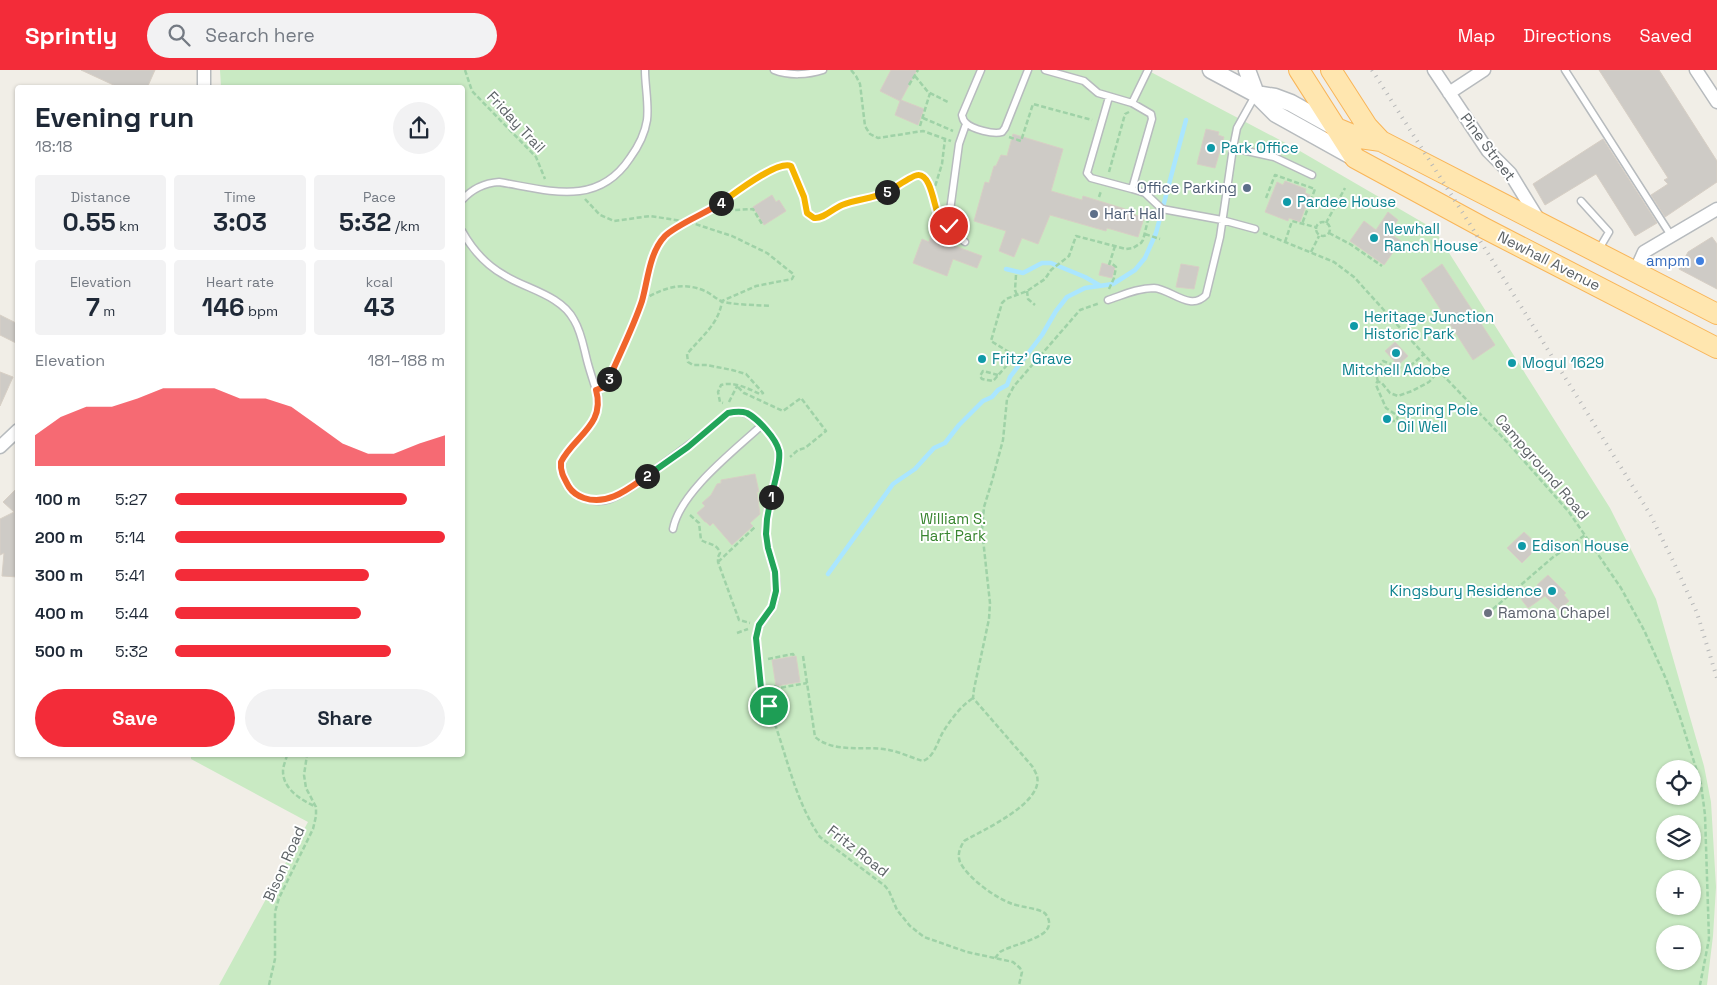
<!DOCTYPE html>
<html lang="en">
<head>
<meta charset="utf-8">
<style>
  body { margin:0; font-family:"Space Grotesk",sans-serif; background:#f2f2f3; color:#1f2937; height:100vh; display:flex; flex-direction:column; font-size:19px; white-space:nowrap }
  * { box-sizing:border-box; margin:0 }
  p { font-size:16px; color:#747a83 }
  .icon { flex:none; width:28px; height:28px; fill:none; stroke:currentColor; stroke-width:2; stroke-linecap:round; stroke-linejoin:round }
  .map { position:relative; flex:1; overflow:hidden }
  .details { position:absolute; left:15px; top:15px; width:450px; height:672px; display:flex; flex-direction:column; background:#fff; border-radius:5px; box-shadow:0 1px 4px #0004 }
  .details>* { flex:none }
  .tools { position:absolute; left:1656px; top:690px; display:grid; gap:10px }
  .tools a { display:grid; place-items:center; width:45px; height:45px; border-radius:50%; background:#fff; box-shadow:0 1px 4px #0004; font-size:25px }
  .pin { position:absolute; display:grid; place-items:center; width:42px; height:42px; color:#fff; margin:-21px; border:2px solid #fff; border-radius:50%; box-shadow:0 1px 5px #0007 }
  .km { position:absolute; width:25px; height:25px; margin:-12px; border-radius:50%; background:#222; color:#fff; font-size:14px; line-height:25px; text-align:center }
  .round { display:grid; place-items:center; flex:none; width:52px; height:52px; border-radius:26px; background:#f2f2f3 }
  .headline { display:flex; align-items:center; justify-content:space-between; height:85px; padding:0 20px }
  h1 { font-size:28px; font-weight:700; line-height:38px }
  .stats { display:grid; grid-template-columns:repeat(3,1fr); gap:8px; height:85px; padding:5px 20px }
  .stats div { display:grid; align-content:center; border-radius:5px; background:#f2f2f3; text-align:center }
  .stats b { font-size:25px; font-weight:700 }
  .stats small { font-size:14px; font-weight:400 }
  .stats p { font-size:14px }
  .chart { height:140px; padding:10px 20px }
  .chart p { display:flex; justify-content:space-between }
  .chart svg { width:100%; height:90px; margin-top:5px; fill:#f32c39; opacity:.7 }
  .action { display:flex; gap:10px; margin-top:auto; padding:10px 20px }
  .action a { flex:1; height:58px; border-radius:30px; background:#f32c39; color:#fff; font-size:20px; font-weight:700; line-height:58px; text-align:center }
  .action a+a { background:#f2f2f3; color:#1f2937 }
  ul { padding:0 20px; list-style:none; font-size:16px }
  li { display:grid; grid-template-columns:80px 60px 1fr; align-items:center; height:38px }
  li i { height:12px; border-radius:6px; background:#f32c39 }
  header { display:flex; align-items:center; gap:30px; box-sizing:border-box; height:70px; padding:0 25px; background:#f32c39; color:#fff }
  header strong { font-size:24px }
  nav { display:flex; gap:28px; margin-inline-start:auto; font-size:18px }
  .search { width:350px; height:45px; background:#f2f2f3; display:flex; align-items:center; gap:12px; box-sizing:border-box; padding:0 18px; border-radius:28px; color:#747a83; font-size:19px }
  .map>svg:first-child { display:block }
  .green { fill:#c9eac3; fill-rule:evenodd }
  .lines { fill:none; stroke-linecap:round; stroke-linejoin:round }
  .stream { stroke:#aae6ff; stroke-width:4.5 }
  .building { fill:#cecbc6; stroke:#d7cfc5 }
  .service-casing { stroke:#b7bbbe; stroke-width:9 }
  .minor-casing { stroke:#b7bbbe; stroke-width:15 }
  .tertiary-casing { stroke:#b7bbbe; stroke-width:19 }
  .primary-casing { stroke:#f9b558; stroke-width:22 }
  .path { stroke:#9fd2a7; stroke-width:2.5; stroke-dasharray:5 2.5; stroke-linecap:butt }
  .service { stroke:#fff; stroke-width:6 }
  .minor { stroke:#fff; stroke-width:12 }
  .tertiary { stroke:#fff; stroke-width:16 }
  .primary { stroke:#ffe6af; stroke-width:20 }
  .rail { stroke:#b6b7b8; stroke-width:4; stroke-dasharray:1 6; stroke-linecap:butt }
  .split-1-casing { stroke:#fff; stroke-width:10 }
  .split-2-casing { stroke:#fff; stroke-width:10 }
  .split-3-casing { stroke:#fff; stroke-width:10 }
  .split-4-casing { stroke:#fff; stroke-width:10 }
  .split-5-casing { stroke:#fff; stroke-width:10 }
  .split-6-casing { stroke:#fff; stroke-width:10 }
  .split-1 { stroke:#22a559; stroke-width:6 }
  .split-2 { stroke:#22a559; stroke-width:6 }
  .split-3 { stroke:#f0652b; stroke-width:6 }
  .split-4 { stroke:#f0652b; stroke-width:6 }
  .split-5 { stroke:#f5b400; stroke-width:6 }
  .split-6 { stroke:#f5b400; stroke-width:6 }
  .culture-dot { fill:#0f9aa8; stroke:#fff; stroke-width:2 }
  .service-dot { fill:#5c6f8a; stroke:#fff; stroke-width:2 }
  .shop-dot { fill:#3f7fe0; stroke:#fff; stroke-width:2 }
  .worship-dot { fill:#6b7280; stroke:#fff; stroke-width:2 }
  .labels { text-anchor:middle; stroke-width:4; stroke-linejoin:round; paint-order:stroke }
  .street-label { font-size:15px; fill:#5e6468; stroke:#fff }
  .culture-label { font-size:15px; fill:#0d838f; stroke:#fff; text-anchor:start }
  .service-label { font-size:15px; fill:#4e5e75; stroke:#fff; text-anchor:end }
  .shop-label { font-size:15px; fill:#366cbe; stroke:#fff; text-anchor:end }
  .park-label { font-size:15px; fill:#398530; stroke:#fff }
  .worship-label { font-size:15px; fill:#5b616d; stroke:#fff; text-anchor:start }
</style>
</head>
<body>
<header>
<strong>Sprintly</strong>
<div class="search"><svg class="icon" aria-label="search" viewBox="0 0 24 24"><circle cx="10" cy="10" r="6"/><path d="M15 15l6 6"/></svg>Search here</div>
<nav><a>Map</a><a>Directions</a><a>Saved</a></nav>
</header>
<div class="map">
<svg width="1717" height="915" viewBox="0 0 1717 915">
  <rect width="100%" height="100%" fill="#f1eee7"/>
  <path class="green" d="M220,0H1147L1293,77L1434,159L1610,438L1656,529L1704,696L1711,732L1716,817L1713,866L1707,915H219L308,752L191,689V685H462V18L221,17ZM1665,699H1692V726H1665ZM1665,754H1692V781H1665ZM1665,809H1692V836H1665ZM1665,864H1692V891H1665Z"/>
  <g class="lines">
    <path class="stream" d="M1006,199L1023,203L1042,193H1051L1085,207L1099,215
      M828,504L893,414L915,399L934,378L945,373L959,355L983,331L992,327L998,320L1007,315L1010,307L1042,265L1056,241L1067,227L1085,218L1113,214L1135,200L1145,188L1156,163L1186,50"/>
  </g>
  <path class="building" d="M81,0H155L147,18H120Z
    M891,0H917L901,30L924,39L918,55L895,45L900,31L880,21Z
    M1599,0H1659L1717,91V112L1665,147L1651,125L1668,114L1664,110L1668,108Z
    M1206,59L1219,62L1218,65L1224,67L1215,98L1197,94Z
    M1013,64L1063,79L1051,121L1082,130L1083,126L1125,139L1124,141L1144,148L1138,167L1107,158L1106,161L1050,145L1038,174L1022,168L1014,187L999,181L1006,161L974,151L985,112L989,113L994,96H996L1001,85L1007,86Z
    M1603,69L1657,153L1635,166L1596,104L1545,135L1533,114Z
    M1285,111L1306,119L1305,123L1310,125L1300,152L1289,148L1288,151L1265,142L1277,112L1283,115Z
    M772,125L776,132L779,130L786,141L764,155L753,137Z
    M1388,142L1398,150L1394,155L1397,157L1392,165L1401,171L1384,195L1350,171L1364,151L1376,160Z
    M932,162L956,171L955,176L982,186L977,198L953,189L947,206L913,193L922,169L929,172Z
    M1712,167L1717,174V219L1679,199L1688,182Z
    M1102,193L1115,197L1112,208L1099,205Z
    M1181,194L1199,197L1194,219L1176,217Z
    M1442,194L1495,275L1473,290L1421,209Z
    M0,245L18,254V274L0,265Z
    M1395,272L1408,286L1398,295L1385,281Z
    M0,302L13,307L0,336Z
    M755,404L759,422H757L760,444L750,453L753,456L732,475L713,453L710,456L706,452H705L697,443L705,436L702,433L711,425L717,414L721,413V410Z
    M18,417V507L2,506L4,483L0,485V449L14,442L3,432Z
    M1524,462L1537,474L1531,480V484L1522,493L1507,478Z
    M1548,505L1566,523L1564,525L1569,531L1559,540L1545,526L1528,538L1521,529L1538,516L1537,515Z
    M796,586L800,612L776,616L772,590Z"/>
  <g class="lines">
    <g class="service-casing">
      <path id="service" d="M774,0C789,6 808,5 823,0
        M981,0L962,45C963,49 963,51 966,53C972,59 994,65 1002,62L1005,58L1028,0
        M1045,0L1084,11L1098,23L1132,33L1151,44L1152,49L1132,119L1091,108L1087,103L1109,27
        M1565,0L1672,167
        M1256,24L1237,58L1233,78L1274,87L1312,105
        M1132,33L1148,0
        M1132,119L1145,123L1162,139L1222,150L1255,159
        M462,130C472,119 484,113 499,112C548,120 597,138 630,88C638,77 645,63 647,50C649,34 645,16 645,0
        M1581,131L1609,162L1599,179
        M462,161C472,179 486,195 504,205C526,219 561,225 574,250C582,263 584,280 588,294C591,305 595,316 598,327C599,360 574,367 561,392C560,402 564,408 569,417C577,429 596,434 610,429C626,423 641,410 655,400C680,381 705,364 728,343C742,340 747,343 759,352C767,359 776,370 779,380C780,386 778,393 777,399C774,420 765,441 766,463C766,484 779,502 776,523C775,529 773,536 770,541C763,551 757,555 756,568L761,618
        M965,172C955,164 949,161 949,148L959,74L966,54
        M1108,230C1123,225 1138,218 1154,218C1171,219 1190,242 1206,225L1220,167L1233,78
        M673,459C680,422 734,381 762,355"/>
    </g>
    <g class="minor-casing">
      <path id="minor" d="M204,0V18
        M1434,0L1488,81L1510,103L1540,152
        M1696,0L1717,32
        M1449,23L1484,0
        M1635,202L1644,182L1717,139
        M0,377L18,360"/>
    </g>
    <g class="tertiary-casing">
      <path id="tertiary" d="M1211,0L1256,24L1275,27L1291,33L1336,58
        M1247,0L1256,24L1276,44L1355,88"/>
    </g>
    <g class="primary-casing">
      <path id="primary" d="M1299,0L1355,88L1484,158L1717,278
        M1331,0L1367,56L1381,71
        M1336,58L1360,68L1381,71L1717,244"/>
    </g>
    <path class="path" d="M465,0L472,21L536,87L545,109
      M851,0L856,6L860,14L865,56L870,64L878,68L923,61L951,71
      M915,6L928,22L948,32
      M909,15L918,0
      M923,48L953,61
      M920,56L930,23
      M1009,67L1021,71L1033,34L1092,50
      M1109,102L1125,44L1129,42
      M933,123L942,94L945,69
      M1099,127L1101,121
      M1266,128L1275,105L1315,119L1302,154
      M585,129L600,145L614,151L650,146L689,152L732,166L767,183L792,203L794,205L792,209L756,216L722,231C719,254 701,267 687,284L688,292L693,295H707L732,300L746,304L763,323L760,324C749,319 734,311 721,315L718,322L720,332L723,333
      M725,130L733,140L753,139L762,154
      M1316 159a7 7 0 1 1 14 0a7 7 0 1 1-14 0Z
      M1326,153L1345,118
      M1263,163L1334,192L1354,207L1439,301L1509,374L1569,442L1621,518L1644,560L1666,609L1680,647L1701,714L1705,745L1709,869L1700,915
      M1329,163L1350,174L1382,196
      M1145,164L1160,169
      M1285,172L1292,151L1315,157
      M1311,182L1319,166
      M1109,195L1115,176
      M1016,205L1015,220L1017,225
      M1109,219L1114,208L1116,197L1110,192
      M1027,221L1028,229L1035,235
      M643,230C663,218 682,211 705,221C710,223 715,228 721,231C731,235 759,235 771,236
      M998,305L983,301L980,306L982,309L993,311L994,310L1014,287L1012,284L991,271L1002,233L1006,229L1027,221L1045,209L1051,200L1069,186L1076,166L1126,179L1133,178L1141,173L1143,170L1150,142
      M1378,312L1376,303L1383,291L1404,299L1410,296L1424,284
      M606,316L633,253L642,231L652,191L663,169L673,160L714,138L761,105L786,95L791,96L804,127L807,143L811,147L817,149L841,135L854,131L875,128L919,105L926,109L938,145
      M738,317L744,323L783,341L801,328L826,361L805,378L798,380L790,387
      M729,332L737,316
      M1390,351H1396L1398,346L1386,338L1376,315L1377,312H1381L1390,323L1398,326L1412,321L1429,312L1439,301
      M690,445L699,453L701,470C709,475 717,473 720,483L718,487V492L739,550L750,553
      M718,492L755,457
      M1493,539L1552,488L1585,465
      M737,563L748,559
      M803,586L815,667C835,684 865,675 889,680C900,682 912,688 923,691C935,686 937,672 943,662C951,649 961,636 973,628
      M768,589L793,584L794,586
      M774,616L779,618L807,613
      M764,626C785,672 791,725 820,767L885,816L889,821L897,840L910,856L924,867L967,882L1013,892L1020,898L1022,902L1019,915
      M768,635L774,617
      M287,685C286,690 283,696 283,701C283,719 300,729 314,736
      M995,888C997,886 998,884 1000,882C1010,875 1047,869 1049,855C1050,851 1047,844 1043,842C1036,838 1019,837 1010,833C994,827 967,807 960,792C957,784 960,778 964,771C983,760 1044,733 1037,706C1036,703 1034,699 1032,696L973,628L974,619L989,549L990,533L982,460L984,437L992,411L1003,370L1007,329L1014,316L1080,240L1100,233
      M269,915L275,889V842L279,828L313,759L316,746V737L306,718L304,705L307,685"/>
    <use href="#service" class="service"/>
    <use href="#minor" class="minor"/>
    <use href="#tertiary" class="tertiary"/>
    <use href="#primary" class="primary"/>
    <path class="rail" d="M1372,0L1466,148L1650,444L1674,493L1697,543L1717,608"/>
  </g>
  <g class="lines">
    <g class="split-1-casing">
      <path id="split-1" d="M769,636L761,618L756,568L759,555L772,537L776,521L775,502L768,478L766,464L767,449L771,427"/>
    </g>
    <g class="split-2-casing">
      <path id="split-2" d="M647,406L688,377L728,343C733,342 741,341 747,343C758,349 776,368 779,381C781,393 774,415 771,427"/>
    </g>
    <g class="split-3-casing">
      <path id="split-3" d="M609,309L606,316L596,320C606,355 574,366 561,392C560,402 564,408 569,417C573,423 578,426 584,428C608,436 628,419 647,406"/>
    </g>
    <g class="split-4-casing">
      <path id="split-4" d="M609,309C620,283 633,258 642,231C648,210 649,183 665,166C676,155 706,143 721,133"/>
    </g>
    <g class="split-5-casing">
      <path id="split-5" d="M721,133C734,124 777,90 791,96L804,127L807,143L814,148C824,149 832,139 842,135C857,129 872,129 887,122"/>
    </g>
    <g class="split-6-casing">
      <path id="split-6" d="M887,122C894,119 912,105 918,105C932,104 934,140 940,149C942,152 946,154 949,156"/>
    </g>
    <use href="#split-1" class="split-1"/>
    <use href="#split-2" class="split-2"/>
    <use href="#split-3" class="split-3"/>
    <use href="#split-4" class="split-4"/>
    <use href="#split-5" class="split-5"/>
    <use href="#split-6" class="split-6"/>
  </g>
  <g class="culture-dot">
    <circle cx="1211" cy="78" r="5"/>
    <circle cx="1287" cy="132" r="5"/>
    <circle cx="1374" cy="168" r="5"/>
    <circle cx="1354" cy="256" r="5"/>
    <circle cx="1396" cy="283" r="5"/>
    <circle cx="982" cy="289" r="5"/>
    <circle cx="1512" cy="293" r="5"/>
    <circle cx="1387" cy="349" r="5"/>
    <circle cx="1522" cy="476" r="5"/>
    <circle cx="1552" cy="521" r="5"/>
  </g>
  <g class="service-dot">
    <circle cx="1247" cy="118" r="5"/>
    <circle cx="1094" cy="144" r="5"/>
  </g>
  <circle class="shop-dot" cx="1700" cy="191" r="5"/>
  <circle class="worship-dot" cx="1488" cy="543" r="5"/>
  <g class="labels">
    <g class="street-label">
      <text transform="translate(516 52) rotate(47)" y="5">Friday Trail</text>
      <text transform="translate(1488 77) rotate(53)" y="5">Pine Street</text>
      <text transform="translate(1549 191) rotate(27)" y="5">Newhall Avenue</text>
      <text transform="translate(1542 397) rotate(49)" y="5">Campground Road</text>
      <text transform="translate(858 781) rotate(38)" y="5">Fritz Road</text>
      <text transform="translate(284 794) rotate(-66)" y="5">Bison Road</text>
    </g>
    <g class="culture-label">
      <text x="1221" y="83">Park Office</text>
      <text x="1297" y="137">Pardee House</text>
      <text x="1384" y="164">Newhall<tspan x="1384" dy="17">Ranch House</tspan></text>
      <text x="1364" y="252">Heritage Junction<tspan x="1364" dy="17">Historic Park</tspan></text>
      <text x="992" y="294">Fritz' Grave</text>
      <text x="1522" y="298">Mogul 1629</text>
      <text x="1396" y="305" text-anchor="middle">Mitchell Adobe</text>
      <text x="1397" y="345">Spring Pole<tspan x="1397" dy="17">Oil Well</tspan></text>
      <text x="1532" y="481">Edison House</text>
      <text x="1542" y="526" text-anchor="end">Kingsbury Residence</text>
    </g>
    <g class="service-label">
      <text x="1237" y="123">Office Parking</text>
      <text x="1104" y="149" text-anchor="start">Hart Hall</text>
    </g>
    <g class="shop-label">
      <text x="1690" y="196">ampm</text>
    </g>
    <g class="park-label">
      <text x="953" y="454">William S.<tspan x="953" dy="17">Hart Park</tspan></text>
    </g>
    <g class="worship-label">
      <text x="1498" y="548">Ramona Chapel</text>
    </g>
  </g>
</svg>
<div class="tools">
<a><svg class="icon" aria-label="locate" viewBox="0 0 24 24"><circle cx="12" cy="12" r="6"/><path d="M12 2v4M12 18v4M2 12h4M18 12h4"/></svg></a>
<a><svg class="icon" aria-label="layers" viewBox="0 0 24 24"><path d="M12 4l9 5-9 5-9-5zM3 14l9 5 9-5"/></svg></a>
<a>+</a>
<a>−</a>
</div>
<div class="pin" style="left:769px;top:636px;background:#1e9e55"><svg class="icon" aria-label="arrive" viewBox="0 0 24 24"><path d="M6 21V4h12l-3 4 3 4H6"/></svg></div>
<div class="pin" style="left:949px;top:156px;background:#d93025"><svg class="icon" aria-label="check" viewBox="0 0 24 24"><path d="M5 12l5 5 9-10"/></svg></div>
<b class="km" style="left:771px;top:427px">1</b>
<b class="km" style="left:647px;top:406px">2</b>
<b class="km" style="left:609px;top:309px">3</b>
<b class="km" style="left:721px;top:133px">4</b>
<b class="km" style="left:887px;top:122px">5</b>
<section class="details">
<div class="headline"><div><h1>Evening run</h1><p>18:18</p></div><a class="round"><svg class="icon" aria-label="share" viewBox="0 0 24 24"><path d="M12 15V3M7 8l5-5 5 5M5 13v7h14v-7"/></svg></a></div>
<div class="stats">
<div><p>Distance</p><b>0.55<small> km</small></b></div>
<div><p>Time</p><b>3:03</b></div>
<div><p>Pace</p><b>5:32<small> /km</small></b></div>
</div>
<div class="stats">
<div><p>Elevation</p><b>7<small> m</small></b></div>
<div><p>Heart rate</p><b>146<small> bpm</small></b></div>
<div><p>kcal</p><b>43</b></div>
</div>
<div class="chart"><p><span>Elevation</span>181–188 m</p>
<svg viewBox="0 0 160 44" preserveAspectRatio="none"><path d="M0 44V29L10 20L20 15L30 15L40 11L50 6L60 6L70 6L80 11L90 11L100 15L110 24L120 33L130 38L140 38L150 33L160 29V44z"/></svg>
</div>
<ul>
<li><b>100 m</b>5:27<i style="width:86%"></i></li>
<li><b>200 m</b>5:14<i style="width:100%"></i></li>
<li><b>300 m</b>5:41<i style="width:72%"></i></li>
<li><b>400 m</b>5:44<i style="width:69%"></i></li>
<li><b>500 m</b>5:32<i style="width:80%"></i></li>
</ul>
<div class="action"><a>Save</a><a>Share</a></div>
</section>
</div>
</body>
</html>
